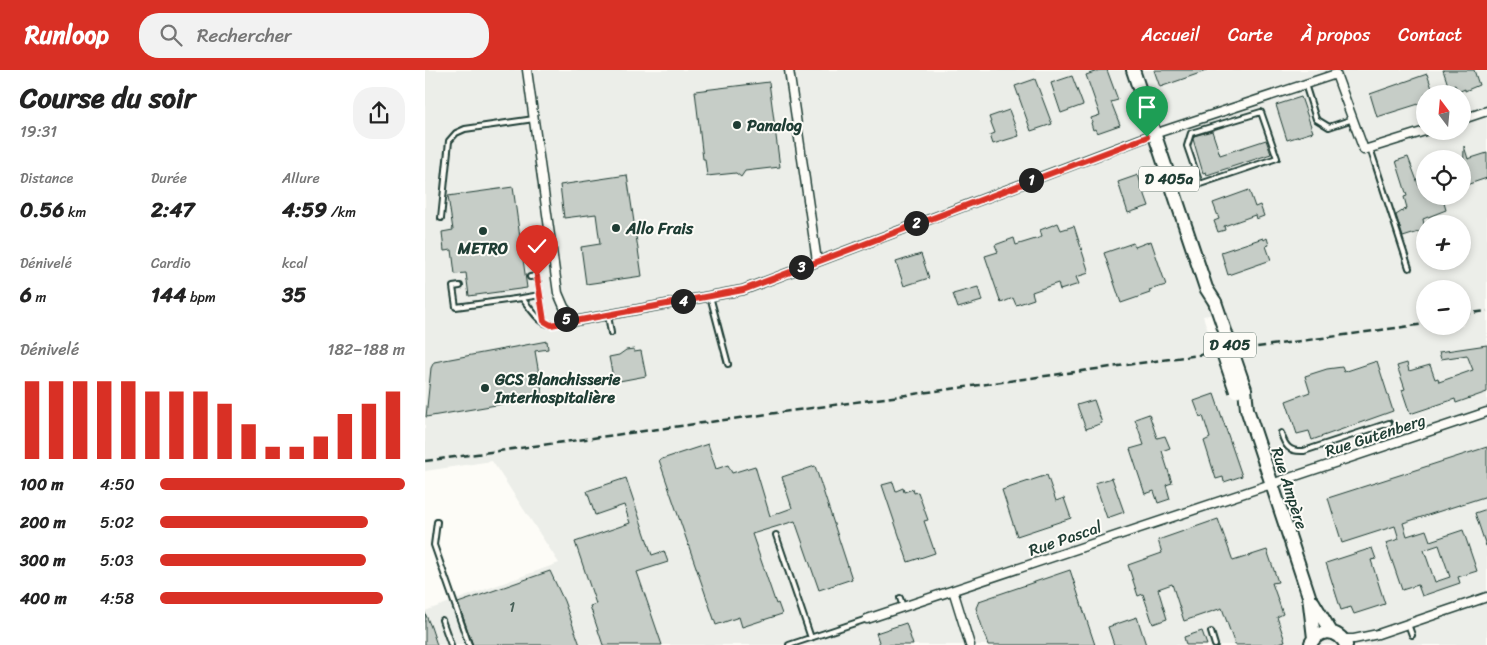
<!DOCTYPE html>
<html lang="fr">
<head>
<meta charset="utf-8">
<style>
  body { margin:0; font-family:Sriracha,sans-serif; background:#f2f2f2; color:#222; height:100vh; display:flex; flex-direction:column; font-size:19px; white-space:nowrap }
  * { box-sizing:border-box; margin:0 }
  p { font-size:16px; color:#767676 }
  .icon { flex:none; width:28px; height:28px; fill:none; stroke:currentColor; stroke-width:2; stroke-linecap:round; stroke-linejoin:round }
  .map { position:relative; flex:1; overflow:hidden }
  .side { display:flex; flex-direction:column; background:#fff; width:425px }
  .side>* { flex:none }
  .needle { width:32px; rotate:344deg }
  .fabs { position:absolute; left:991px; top:15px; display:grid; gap:10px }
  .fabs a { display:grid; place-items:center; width:55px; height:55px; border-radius:50%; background:#fff; box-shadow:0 2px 8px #0003; font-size:25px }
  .pin { position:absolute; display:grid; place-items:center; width:42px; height:42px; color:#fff; margin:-51px -21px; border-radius:50% 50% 50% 0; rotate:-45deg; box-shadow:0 0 5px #0007 }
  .pin .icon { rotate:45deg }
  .km { position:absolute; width:25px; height:25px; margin:-12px; border-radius:50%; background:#222; color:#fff; font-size:14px; line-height:25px; text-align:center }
  .round { display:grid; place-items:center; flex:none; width:52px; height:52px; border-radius:20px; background:#f2f2f2 }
  .overview { display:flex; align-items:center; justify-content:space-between; height:85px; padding:0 20px }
  h1 { font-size:28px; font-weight:700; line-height:38px }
  .stats { display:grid; grid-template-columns:repeat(3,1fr); gap:8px; height:85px; padding:5px 20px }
  .stats div { display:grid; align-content:center }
  .stats b { font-size:21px; font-weight:700 }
  .stats small { font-size:14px; font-weight:400 }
  .stats p { font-size:14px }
  .chart { height:140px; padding:10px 20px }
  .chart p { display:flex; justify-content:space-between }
  .chart svg { width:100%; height:90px; margin-top:5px; stroke:#d93025; stroke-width:6 }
  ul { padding:0 20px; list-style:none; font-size:16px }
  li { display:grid; grid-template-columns:80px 60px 1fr; align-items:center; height:38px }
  li i { height:12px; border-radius:6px; background:#d93025 }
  header { display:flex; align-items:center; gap:30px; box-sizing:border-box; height:70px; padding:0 25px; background:#d93025; color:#fff }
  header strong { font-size:24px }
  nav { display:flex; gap:28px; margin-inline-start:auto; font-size:18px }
  .search { width:350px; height:45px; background:#f2f2f2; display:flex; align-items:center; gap:12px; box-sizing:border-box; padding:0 18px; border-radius:20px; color:#767676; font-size:19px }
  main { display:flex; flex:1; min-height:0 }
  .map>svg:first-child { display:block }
  .built { fill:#eceee9; fill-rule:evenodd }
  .building { fill:#c6cdc7; stroke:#1f3d34; fill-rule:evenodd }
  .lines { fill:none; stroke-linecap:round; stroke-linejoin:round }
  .service-casing { stroke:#1f3d34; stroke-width:8 }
  .minor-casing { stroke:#1f3d34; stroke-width:11 }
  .primary-casing { stroke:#1f3d34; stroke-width:16 }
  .service { stroke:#fdfcf7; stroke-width:4 }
  .minor { stroke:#fdfcf7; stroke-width:8 }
  .primary { stroke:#fdfcf7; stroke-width:12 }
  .rail { stroke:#1f3d34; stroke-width:2.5; stroke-dasharray:8 4; stroke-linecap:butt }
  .primary-bridge-casing { stroke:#1f3d34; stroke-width:16; stroke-linecap:butt }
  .primary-bridge { stroke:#fdfcf7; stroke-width:12 }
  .route-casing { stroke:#fff; stroke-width:10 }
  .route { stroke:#d93025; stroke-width:6 }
  .poi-dot { fill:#1f3d34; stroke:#fdfcf7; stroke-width:2 }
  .labels { text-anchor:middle; stroke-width:4; stroke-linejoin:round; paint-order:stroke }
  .number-label { font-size:14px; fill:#496159 }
  .shield { fill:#fdfcf7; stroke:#62766e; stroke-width:1 }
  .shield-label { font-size:15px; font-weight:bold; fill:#1f3d34 }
  .poi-label { font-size:16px; font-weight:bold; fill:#1f3d34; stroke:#fdfcf7; text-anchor:start }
  .street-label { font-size:16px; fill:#1f3d34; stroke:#fdfcf7 }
</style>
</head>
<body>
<header>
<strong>Runloop</strong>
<div class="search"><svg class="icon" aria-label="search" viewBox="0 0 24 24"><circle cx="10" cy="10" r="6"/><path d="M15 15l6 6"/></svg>Rechercher</div>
<nav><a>Accueil</a><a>Carte</a><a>À propos</a><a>Contact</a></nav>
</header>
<main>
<section class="side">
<div class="overview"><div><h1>Course du soir</h1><p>19:31</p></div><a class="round"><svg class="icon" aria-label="share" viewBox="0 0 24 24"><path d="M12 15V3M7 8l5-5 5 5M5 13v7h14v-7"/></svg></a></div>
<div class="stats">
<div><p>Distance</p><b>0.56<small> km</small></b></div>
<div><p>Durée</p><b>2:47</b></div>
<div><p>Allure</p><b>4:59<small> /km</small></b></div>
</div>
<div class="stats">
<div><p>Dénivelé</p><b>6<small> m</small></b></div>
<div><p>Cardio</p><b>144<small> bpm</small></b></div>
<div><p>kcal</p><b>35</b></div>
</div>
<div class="chart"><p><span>Dénivelé</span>182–188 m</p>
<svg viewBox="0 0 160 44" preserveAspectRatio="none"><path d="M5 44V6M15 44V6M25 44V6M35 44V6M45 44V6M55 44V11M65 44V11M75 44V11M85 44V17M95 44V27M105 44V38M115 44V38M125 44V33M135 44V22M145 44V17M155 44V11"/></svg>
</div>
<ul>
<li><b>100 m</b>4:50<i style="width:100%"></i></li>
<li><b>200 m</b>5:02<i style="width:85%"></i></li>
<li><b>300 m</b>5:03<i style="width:84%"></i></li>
<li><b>400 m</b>4:58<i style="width:91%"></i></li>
</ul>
</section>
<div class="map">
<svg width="1062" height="575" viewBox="0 0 1062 575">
  <rect width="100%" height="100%" fill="#fdfcf7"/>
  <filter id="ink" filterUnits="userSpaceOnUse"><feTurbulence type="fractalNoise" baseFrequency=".02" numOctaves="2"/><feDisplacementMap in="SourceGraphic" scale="10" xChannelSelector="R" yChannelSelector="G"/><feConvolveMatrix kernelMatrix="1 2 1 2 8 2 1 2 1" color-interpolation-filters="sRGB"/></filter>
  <g filter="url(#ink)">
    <path class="built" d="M0,0H1062V575H0V541L134,493L67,391L0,401ZM1000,24H1038V61H1000ZM1000,89H1038V126H1000ZM1000,154H1038V191H1000ZM1000,219H1038V256H1000ZM798,243L820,307L799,310L778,246Z"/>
    <path class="building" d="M675,0H682L693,30L686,32L695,55L672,63L670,59L668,60L666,53L667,52L666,48L675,45L661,5Z
      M729,0H781V1L735,17Z
      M1018,0H1049L1054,15L1040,21V19L1033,22L1030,15L1024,18Z
      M1002,4L1009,24H1000V32L952,47L945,24Z
      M647,6L658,35L636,43L626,13Z
      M610,9L627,54L606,61L590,16Z
      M344,12L355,97L320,101L316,107L311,103L282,106L280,89H278L270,21Z
      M876,27L888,62L862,70L851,35Z
      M584,40L594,66L568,74L565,65L570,63L564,47Z
      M787,61L795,85L841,70L846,84L782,105L781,102L778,103L768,69L769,66Z
      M1039,76L1043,89L1062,83V108L1038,116Z
      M983,87L994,116L1000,114V126H1017L1021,140L998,149L1000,160L978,167L971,145L982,138L979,127L982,126L971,91Z
      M202,105L217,206L161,214L156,177L175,174L171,144L139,148L135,115Z
      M713,105L724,136L703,143L693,112Z
      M88,117L102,218L44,226L41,203L30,204L27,180L19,181L17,162L28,160L23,126Z
      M824,120L830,137L835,135L839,146L831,149L830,145L799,156L800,160L793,162L789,151L794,149L788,133Z
      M633,153L636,160L649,156L664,203L651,207L654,214L635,220L633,213L607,222L609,229L591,235L588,228L576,233L560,186L573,182L570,175L589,168L591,175L617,167L615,160Z
      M838,168L839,170L842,168L844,175L841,176L846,190L803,205L796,182Z
      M726,171L741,215L724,220L725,223L696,233L679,183L708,173L710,177Z
      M496,184L504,208L479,216L471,192Z
      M553,217L557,231L533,238L528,224Z
      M122,271L123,279L110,281L118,327L1,347L6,298L9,292Z
      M1062,275V322L1031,333L1030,329L985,344L977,320L980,319L972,296L982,293L984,301L1005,295L1010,309L1013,308L1014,312L1048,300L1042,285L1016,289L1014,282Z
      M209,279V282L216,281L221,306L189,312L184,287L194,285L201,280Z
      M952,291L968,341L887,370L884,361L872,364L861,331L885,322L880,306L902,299L917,297L919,302Z
      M789,324L817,406L799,412L798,407L791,409L779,371L785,368L778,346L775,347L769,331Z
      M669,330L677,353L661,359L652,335Z
      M724,344L732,368L740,366L745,378L737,381L747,413L741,415L745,429L733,433L729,421L720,424L705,379L719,375L710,349Z
      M283,374L291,399L303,395L307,403L330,396L345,446L367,438L357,407L390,396L427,509L394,520L370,451L327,464L351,534L353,533L357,544L317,557L314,547L291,555L234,390Z
      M1062,377V426L978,453L982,466L1001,460L1005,471L1038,460L1052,501L1033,507L1035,513L997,526L993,515L977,520L961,473L974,469L970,456L917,473L903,428ZM1014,475L1025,507L1010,512L999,480Z
      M622,405L631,431L639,428L646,448L592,466L577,420Z
      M201,408L227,485L239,481L243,492L212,502L237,575H178L165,536L171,534L150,472L205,453L199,435L170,445L162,421Z
      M687,408L699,442L682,448L670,413Z
      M468,412L471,421L478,418L479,422L488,419L489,423L493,422L503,450L499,451L510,483L483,492L457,415Z
      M1062,439V476H1061L1050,443Z
      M793,449L808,491L842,480L853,512L847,513L858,544L852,547L860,571L848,575H810L797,538L759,551L747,514L733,519L742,549L728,554L718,524L713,526L703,495L737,483L733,470Z
      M947,478L951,489L946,490L960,534L929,544L926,537L916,540L901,493Z
      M645,500L670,575H563L551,538L554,531Z
      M125,501L139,531L155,575H48L33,533Z
      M0,543L6,557L12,575H0Z
      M712,547L721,575H689L683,557Z
      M481,553L488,575H455L451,563Z
      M777,561L782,575H761L759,567Z"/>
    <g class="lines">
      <g class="service-casing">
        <path id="service" d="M880,14L891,49L904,57L928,49
          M836,42L852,88L775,114L762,76L766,63Z
          M945,78L984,198
          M16,148L24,71L31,63L40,59L109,49
          M105,207L112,206L119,251
          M35,216L28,217L31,237L97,228C111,246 122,267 144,245
          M285,226L303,294
          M97,228L115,225
          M183,245L186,263
          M856,363C860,376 864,382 879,381L964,353
          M12,452L9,475L44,575
          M351,465L386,568
          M475,528L478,537
          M17,550L26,575
          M983,554L987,565
          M786,562L790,575
          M364,575L442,549"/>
      </g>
      <g class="minor-casing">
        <path id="minor" d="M102,0L133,223L139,237L150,251L318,220L729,64L911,4L939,80L1000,61
          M364,0L392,191
          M1038,49L1062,41
          M528,520L545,575
          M442,549L1062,342
          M918,569H929L953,564L1062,527"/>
      </g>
      <g class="primary-casing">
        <path id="primary" d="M708,0L781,218L790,232
          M820,319L822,339L884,526L889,568
          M888,532L906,562
          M886,573C895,558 913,559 921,575"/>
      </g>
      <use href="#service" class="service"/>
      <use href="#minor" class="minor"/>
      <use href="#primary" class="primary"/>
      <path class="rail" d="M1038,244L1062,241
        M0,391L1000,254"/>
      <g class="primary-bridge-casing">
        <path id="primary-bridge" d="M790,232L820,319
          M796,277L811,321"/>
      </g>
      <use href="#primary-bridge" class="primary-bridge"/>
    </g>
  </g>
  <g class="lines" filter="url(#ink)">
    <g class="route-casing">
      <path id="route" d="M112,206L119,251L126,255L136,253L145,245L150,251L318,220L722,67"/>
    </g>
    <use href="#route" class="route"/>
  </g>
  <g class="poi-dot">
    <circle cx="312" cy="55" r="5"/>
    <circle cx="191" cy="158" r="5"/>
    <circle cx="58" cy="161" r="5"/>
    <circle cx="60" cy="318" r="5"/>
  </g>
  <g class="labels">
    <g class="number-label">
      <text x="87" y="542">1</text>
    </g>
    <g class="shield">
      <rect x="714" y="96.5" width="60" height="25" rx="4"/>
      <rect x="779" y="262.5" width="52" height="25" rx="4"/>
    </g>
    <g class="shield-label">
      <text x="744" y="114">D 405a</text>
      <text x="805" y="280">D 405</text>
    </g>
    <g class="poi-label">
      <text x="322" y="61">Panalog</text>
      <text x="201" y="164">Allo Frais</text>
      <text x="58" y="184" text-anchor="middle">METRO</text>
      <text x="70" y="315">GCS Blanchisserie<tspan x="70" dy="18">Interhospitalière</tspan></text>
    </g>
    <g class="street-label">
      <text transform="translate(950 365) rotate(-18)" y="6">Rue Gutenberg</text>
      <text transform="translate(865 418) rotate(72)" y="6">Rue Ampère</text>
      <text transform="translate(640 468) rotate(-19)" y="6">Rue Pascal</text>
    </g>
  </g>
</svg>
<div class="fabs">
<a><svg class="needle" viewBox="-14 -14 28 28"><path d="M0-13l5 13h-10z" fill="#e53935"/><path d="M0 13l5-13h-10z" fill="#767676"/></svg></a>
<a><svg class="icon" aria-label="locate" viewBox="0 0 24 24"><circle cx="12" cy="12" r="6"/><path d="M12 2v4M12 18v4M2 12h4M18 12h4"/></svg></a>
<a>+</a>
<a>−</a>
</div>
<div class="pin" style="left:722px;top:67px;background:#1e9e55"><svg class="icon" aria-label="arrive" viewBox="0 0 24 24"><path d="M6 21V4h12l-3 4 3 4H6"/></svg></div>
<div class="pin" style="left:112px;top:206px;background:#d93025"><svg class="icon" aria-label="check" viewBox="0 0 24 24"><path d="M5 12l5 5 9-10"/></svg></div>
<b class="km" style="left:606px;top:110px">1</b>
<b class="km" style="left:491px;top:153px">2</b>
<b class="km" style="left:376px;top:197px">3</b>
<b class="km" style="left:258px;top:231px">4</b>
<b class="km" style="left:141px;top:249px">5</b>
</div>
</main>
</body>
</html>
